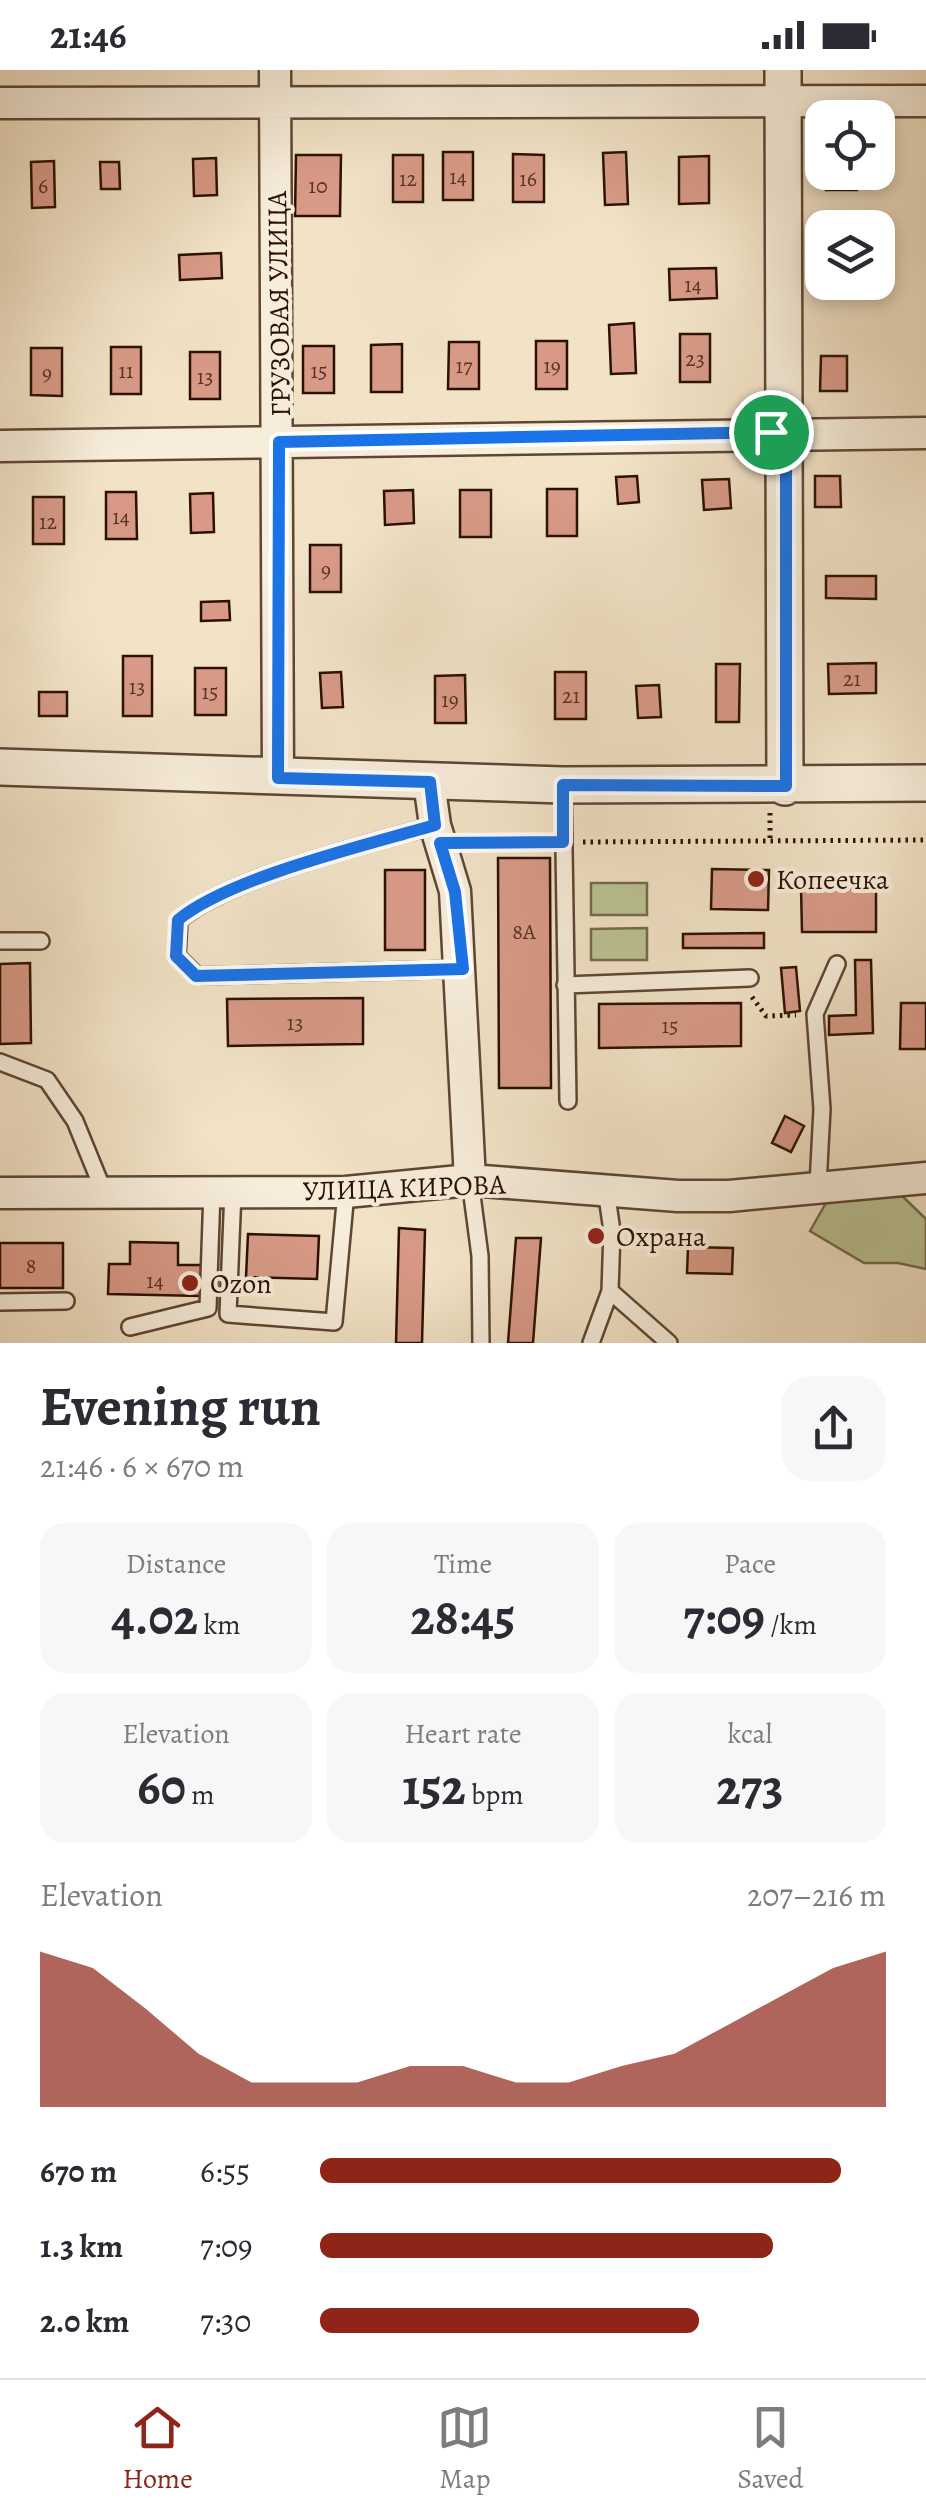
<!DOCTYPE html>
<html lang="en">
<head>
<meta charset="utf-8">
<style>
  body { margin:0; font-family:Alegreya,serif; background:#f7f7f7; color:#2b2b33; height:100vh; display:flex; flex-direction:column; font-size:38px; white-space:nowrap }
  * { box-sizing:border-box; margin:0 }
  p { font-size:32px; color:#7c7c81 }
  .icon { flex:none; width:55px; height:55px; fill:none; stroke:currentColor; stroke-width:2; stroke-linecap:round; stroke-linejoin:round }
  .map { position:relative; height:1273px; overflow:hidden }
  .panel { display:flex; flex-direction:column; background:#fff; flex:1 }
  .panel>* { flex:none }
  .tools { position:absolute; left:805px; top:30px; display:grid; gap:20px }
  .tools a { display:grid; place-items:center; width:90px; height:90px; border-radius:20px; background:#fff; box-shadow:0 5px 15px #0003; font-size:50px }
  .pin { position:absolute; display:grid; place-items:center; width:85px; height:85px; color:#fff; margin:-42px; border:5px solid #fff; border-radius:50%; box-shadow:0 2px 10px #0007 }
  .round { display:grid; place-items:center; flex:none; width:105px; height:105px; border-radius:30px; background:#f7f7f7 }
  .headline { display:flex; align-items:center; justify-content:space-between; height:170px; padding:0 40px }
  h1 { font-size:55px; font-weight:700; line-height:75px }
  .metrics { display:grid; grid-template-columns:repeat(3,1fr); gap:15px; height:170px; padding:10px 40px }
  .metrics div { display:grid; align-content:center; border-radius:25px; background:#f7f7f7; text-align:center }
  .metrics b { font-size:50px; font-weight:700 }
  .metrics small { font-size:28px; font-weight:400 }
  .metrics p { font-size:28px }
  .chart { height:280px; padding:20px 40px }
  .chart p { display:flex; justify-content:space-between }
  .chart svg { width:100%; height:180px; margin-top:10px; fill:#8f2418; opacity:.7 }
  ul { padding:0 40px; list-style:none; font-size:32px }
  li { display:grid; grid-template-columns:160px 120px 1fr; align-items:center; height:75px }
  li i { height:25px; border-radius:12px; background:#8f2418 }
  .status { display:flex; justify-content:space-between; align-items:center; height:70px; padding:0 50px; background:#fff; direction:ltr }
  .status svg { height:28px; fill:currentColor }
  .tab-bar { display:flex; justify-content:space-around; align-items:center; height:140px; border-top:2px solid #e1e1e2; background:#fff; font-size:28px; color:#7c7c81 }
  .tab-bar a { display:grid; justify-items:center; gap:5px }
  .tab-bar .active { color:#8f2418 }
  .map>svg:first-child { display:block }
  .green { fill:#bbc395; stroke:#746a4c; stroke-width:2.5 }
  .building { fill:#d89a87; stroke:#2c1102; stroke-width:2.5 }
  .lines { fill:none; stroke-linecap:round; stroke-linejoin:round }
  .service-casing { stroke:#5e4633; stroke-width:20 }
  .minor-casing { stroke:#5e4633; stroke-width:35 }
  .tertiary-casing { stroke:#5e4633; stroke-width:40 }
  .path { stroke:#2c1102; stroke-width:5; stroke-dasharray:2.5 5; stroke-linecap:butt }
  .service { stroke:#f7eddb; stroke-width:15 }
  .minor { stroke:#f7eddb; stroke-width:30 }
  .tertiary { stroke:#f7eddb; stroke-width:35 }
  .route-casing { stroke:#fff; stroke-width:20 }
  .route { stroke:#1a73e8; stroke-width:12 }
  .poi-dot { fill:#8f2418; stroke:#f7eddb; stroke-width:4 }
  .labels { text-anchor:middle; stroke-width:8; stroke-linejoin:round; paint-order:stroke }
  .number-label { font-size:22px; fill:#573323 }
  .street-label { font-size:28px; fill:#2c1102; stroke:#f7eddb }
  .poi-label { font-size:28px; fill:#2c1102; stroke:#f7eddb; text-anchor:start }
</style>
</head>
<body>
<div class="status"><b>21:46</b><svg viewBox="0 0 49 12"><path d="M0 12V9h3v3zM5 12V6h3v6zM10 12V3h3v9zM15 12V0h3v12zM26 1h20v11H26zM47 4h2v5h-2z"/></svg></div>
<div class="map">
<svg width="926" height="1273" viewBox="0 0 926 1273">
  <rect width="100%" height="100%" fill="#f2e3c7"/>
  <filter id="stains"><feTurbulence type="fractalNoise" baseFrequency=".002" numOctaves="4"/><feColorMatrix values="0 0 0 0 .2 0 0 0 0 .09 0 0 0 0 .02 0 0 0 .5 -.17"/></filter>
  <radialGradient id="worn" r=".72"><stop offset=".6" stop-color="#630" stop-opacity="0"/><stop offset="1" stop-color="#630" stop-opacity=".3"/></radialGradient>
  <path class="green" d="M591,813H647V845H591Z
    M647,858V890H591V859Z
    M896,1120L926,1149V1199L898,1193H864L810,1161L830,1126Z"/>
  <path class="building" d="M443,82H473V130H443Z
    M626,82L628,134L605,135L603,83Z
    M513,84L544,85V132H513Z
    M296,85H341L340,146H295Z
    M393,85H423V132H393Z
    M709,86V133L679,134V87Z
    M216,88L217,125L194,126L193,89Z
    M54,91L55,137L32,138L31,92Z
    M100,92H119L120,119H101Z
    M826,102H857V120H826Z
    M221,183L222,208L180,210L179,185Z
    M716,198L717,228L670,230L669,199Z
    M634,253L636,303L611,304L609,255Z
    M680,264H710V312H680Z
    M536,271H567V319H536Z
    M449,272H479V319H448Z
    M402,274V322H371V275Z
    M303,276H334V323H303Z
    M111,277H141V324H111Z
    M31,278H62V326L31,325Z
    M190,282H220V329H190Z
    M821,286H847V321H820Z
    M637,406L639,432L618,434L616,407Z
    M815,406H840L841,437H815Z
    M729,409L731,438L704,440L702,410Z
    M547,419H577V466H547Z
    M413,420L414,453L385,455L384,421Z
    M460,420H491V467H460Z
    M106,422H136L137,469H106Z
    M213,423L214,462L191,463L190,424Z
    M33,427H64V474H33Z
    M310,475H341V522H310Z
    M826,506H876V529L826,528Z
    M229,531L230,550L201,551V532Z
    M123,586H152V646H123Z
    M876,593V623L829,624L828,594Z
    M716,594H740L739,652H716Z
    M195,598H226V645H195Z
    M341,602L343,637L322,638L320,603Z
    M555,602H586V649H555Z
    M465,605L466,653H435V606Z
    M659,615L661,647L638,648L636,616Z
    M39,622H67V646H39Z
    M498,788H550L551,1018H499Z
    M712,799L769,800L768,840L711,839Z
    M385,800H425V880H385Z
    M801,818H876V862H802Z
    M764,863V878H683V864Z
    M855,890H871L873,963L829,965V946L856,945Z
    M30,893L31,973L0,974V894Z
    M796,897L800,941L785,943L781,898Z
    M363,928V974L228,976L227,929Z
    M741,933V976L599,978V934Z
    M901,933H926V979H900Z
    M785,1046L804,1056L791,1082L772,1073Z
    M399,1158L425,1160L422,1273H396Z
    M248,1164L319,1166L317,1209L246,1207Z
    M516,1168H541L533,1273H508Z
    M130,1172L178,1173V1195H201V1226L108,1224L109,1194H130Z
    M0,1173H63V1218H0Z
    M688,1177L733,1178L732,1204L687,1203Z"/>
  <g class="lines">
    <g class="service-casing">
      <path id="service" d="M563,715L568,1031
        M435,755C367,775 230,807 179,850L177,886L197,906L463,899
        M0,871H41
        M565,915L750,908
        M0,992L47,1010L75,1051L104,1122
        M470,1110L480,1186L481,1273
        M818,1115L822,1039L815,944L837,894
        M606,1120L612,1161L610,1221L669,1273
        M233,1121L228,1244L334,1252L346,1122
        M0,1232L66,1231
        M130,1257L208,1238L212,1121
        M591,1273L610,1221"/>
    </g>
    <g class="minor-casing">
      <path id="minor" d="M275,0L278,708
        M0,33L926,31
        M0,376L926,363
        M429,712L435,755L455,821L470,1110
        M0,1123L346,1122L470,1110L678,1126H729L926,1108"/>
    </g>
    <g class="tertiary-casing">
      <path id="tertiary" d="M783,0L785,717
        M0,697L563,715L926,713"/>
    </g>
    <path class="path" d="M770,743V771
      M583,772L926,770
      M468,773L547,772
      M752,927L766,946L796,945"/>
    <use href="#service" class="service"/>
    <use href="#minor" class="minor"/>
    <use href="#tertiary" class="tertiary"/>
  </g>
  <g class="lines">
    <g class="route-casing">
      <path id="route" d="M771,362H786V716L563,715V772L440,773L455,822L463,899L196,906L176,886L178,850C230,807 367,775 435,755L430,712L278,708L279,372Z"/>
    </g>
    <use href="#route" class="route"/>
  </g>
  <g class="poi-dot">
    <circle cx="756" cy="809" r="10"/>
    <circle cx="596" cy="1166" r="10"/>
    <circle cx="190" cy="1213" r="10"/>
  </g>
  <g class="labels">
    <g class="number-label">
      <text x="458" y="114">14</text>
      <text x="408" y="116">12</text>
      <text x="528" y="116">16</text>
      <text x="43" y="123">6</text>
      <text x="318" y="123">10</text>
      <text x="693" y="222">14</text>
      <text x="695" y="296">23</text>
      <text x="464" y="303">17</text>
      <text x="552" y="303">19</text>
      <text x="126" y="308">11</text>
      <text x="319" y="308">15</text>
      <text x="47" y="310">9</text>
      <text x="205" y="314">13</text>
      <text x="121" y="454">14</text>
      <text x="48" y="459">12</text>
      <text x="326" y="507">9</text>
      <text x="852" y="616">21</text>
      <text x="137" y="624">13</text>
      <text x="210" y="629">15</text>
      <text x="571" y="633">21</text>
      <text x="450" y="637">19</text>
      <text x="524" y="869">8А</text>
      <text x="295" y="960">13</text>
      <text x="670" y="963">15</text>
      <text x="31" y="1203">8</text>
      <text x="155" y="1218">14</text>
    </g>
    <g class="street-label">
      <text transform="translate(278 234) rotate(-91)" y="10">ГРУЗОВАЯ УЛИЦА</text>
      <text transform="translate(404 1117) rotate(-2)" y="10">УЛИЦА КИРОВА</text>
    </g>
    <g class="poi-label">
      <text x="776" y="819">Копеечка</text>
      <text x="616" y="1176">Охрана</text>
      <text x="210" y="1223">Ozon</text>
    </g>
  </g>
  <rect width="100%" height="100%" filter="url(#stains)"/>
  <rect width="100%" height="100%" fill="url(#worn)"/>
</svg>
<div class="tools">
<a><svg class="icon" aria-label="locate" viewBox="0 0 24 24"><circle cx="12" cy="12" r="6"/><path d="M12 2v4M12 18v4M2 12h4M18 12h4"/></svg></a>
<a><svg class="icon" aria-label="layers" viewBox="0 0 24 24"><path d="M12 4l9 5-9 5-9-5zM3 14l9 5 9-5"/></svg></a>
</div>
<div class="pin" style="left:771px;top:362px;background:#1e9e55"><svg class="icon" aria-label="arrive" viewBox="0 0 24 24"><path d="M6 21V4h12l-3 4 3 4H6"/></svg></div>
</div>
<section class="panel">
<div class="headline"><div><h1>Evening run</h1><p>21:46 · 6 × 670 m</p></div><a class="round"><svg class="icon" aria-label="share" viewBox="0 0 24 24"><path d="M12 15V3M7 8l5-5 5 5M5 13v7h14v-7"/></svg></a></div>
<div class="metrics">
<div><p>Distance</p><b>4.02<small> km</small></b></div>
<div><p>Time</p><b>28:45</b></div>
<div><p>Pace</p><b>7:09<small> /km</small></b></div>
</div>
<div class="metrics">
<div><p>Elevation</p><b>60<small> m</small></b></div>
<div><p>Heart rate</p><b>152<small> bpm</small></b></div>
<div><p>kcal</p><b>273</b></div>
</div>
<div class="chart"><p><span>Elevation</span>207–216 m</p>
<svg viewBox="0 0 160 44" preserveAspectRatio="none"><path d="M0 44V6L10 10L20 20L30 31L40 38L50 38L60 38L70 34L80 34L90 38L100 38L110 34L120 31L130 24L140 17L150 10L160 6V44z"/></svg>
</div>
<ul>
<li><b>670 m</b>6:55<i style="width:92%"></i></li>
<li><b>1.3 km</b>7:09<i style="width:80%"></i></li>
<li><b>2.0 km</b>7:30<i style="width:67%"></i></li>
</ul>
</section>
<nav class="tab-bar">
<a class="active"><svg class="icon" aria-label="home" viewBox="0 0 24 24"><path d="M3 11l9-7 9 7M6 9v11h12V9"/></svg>Home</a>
<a><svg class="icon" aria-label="map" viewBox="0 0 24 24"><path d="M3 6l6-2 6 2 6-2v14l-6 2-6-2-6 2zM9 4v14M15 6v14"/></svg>Map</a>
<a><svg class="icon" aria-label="saved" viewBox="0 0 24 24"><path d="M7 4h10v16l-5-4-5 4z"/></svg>Saved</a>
</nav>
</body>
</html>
